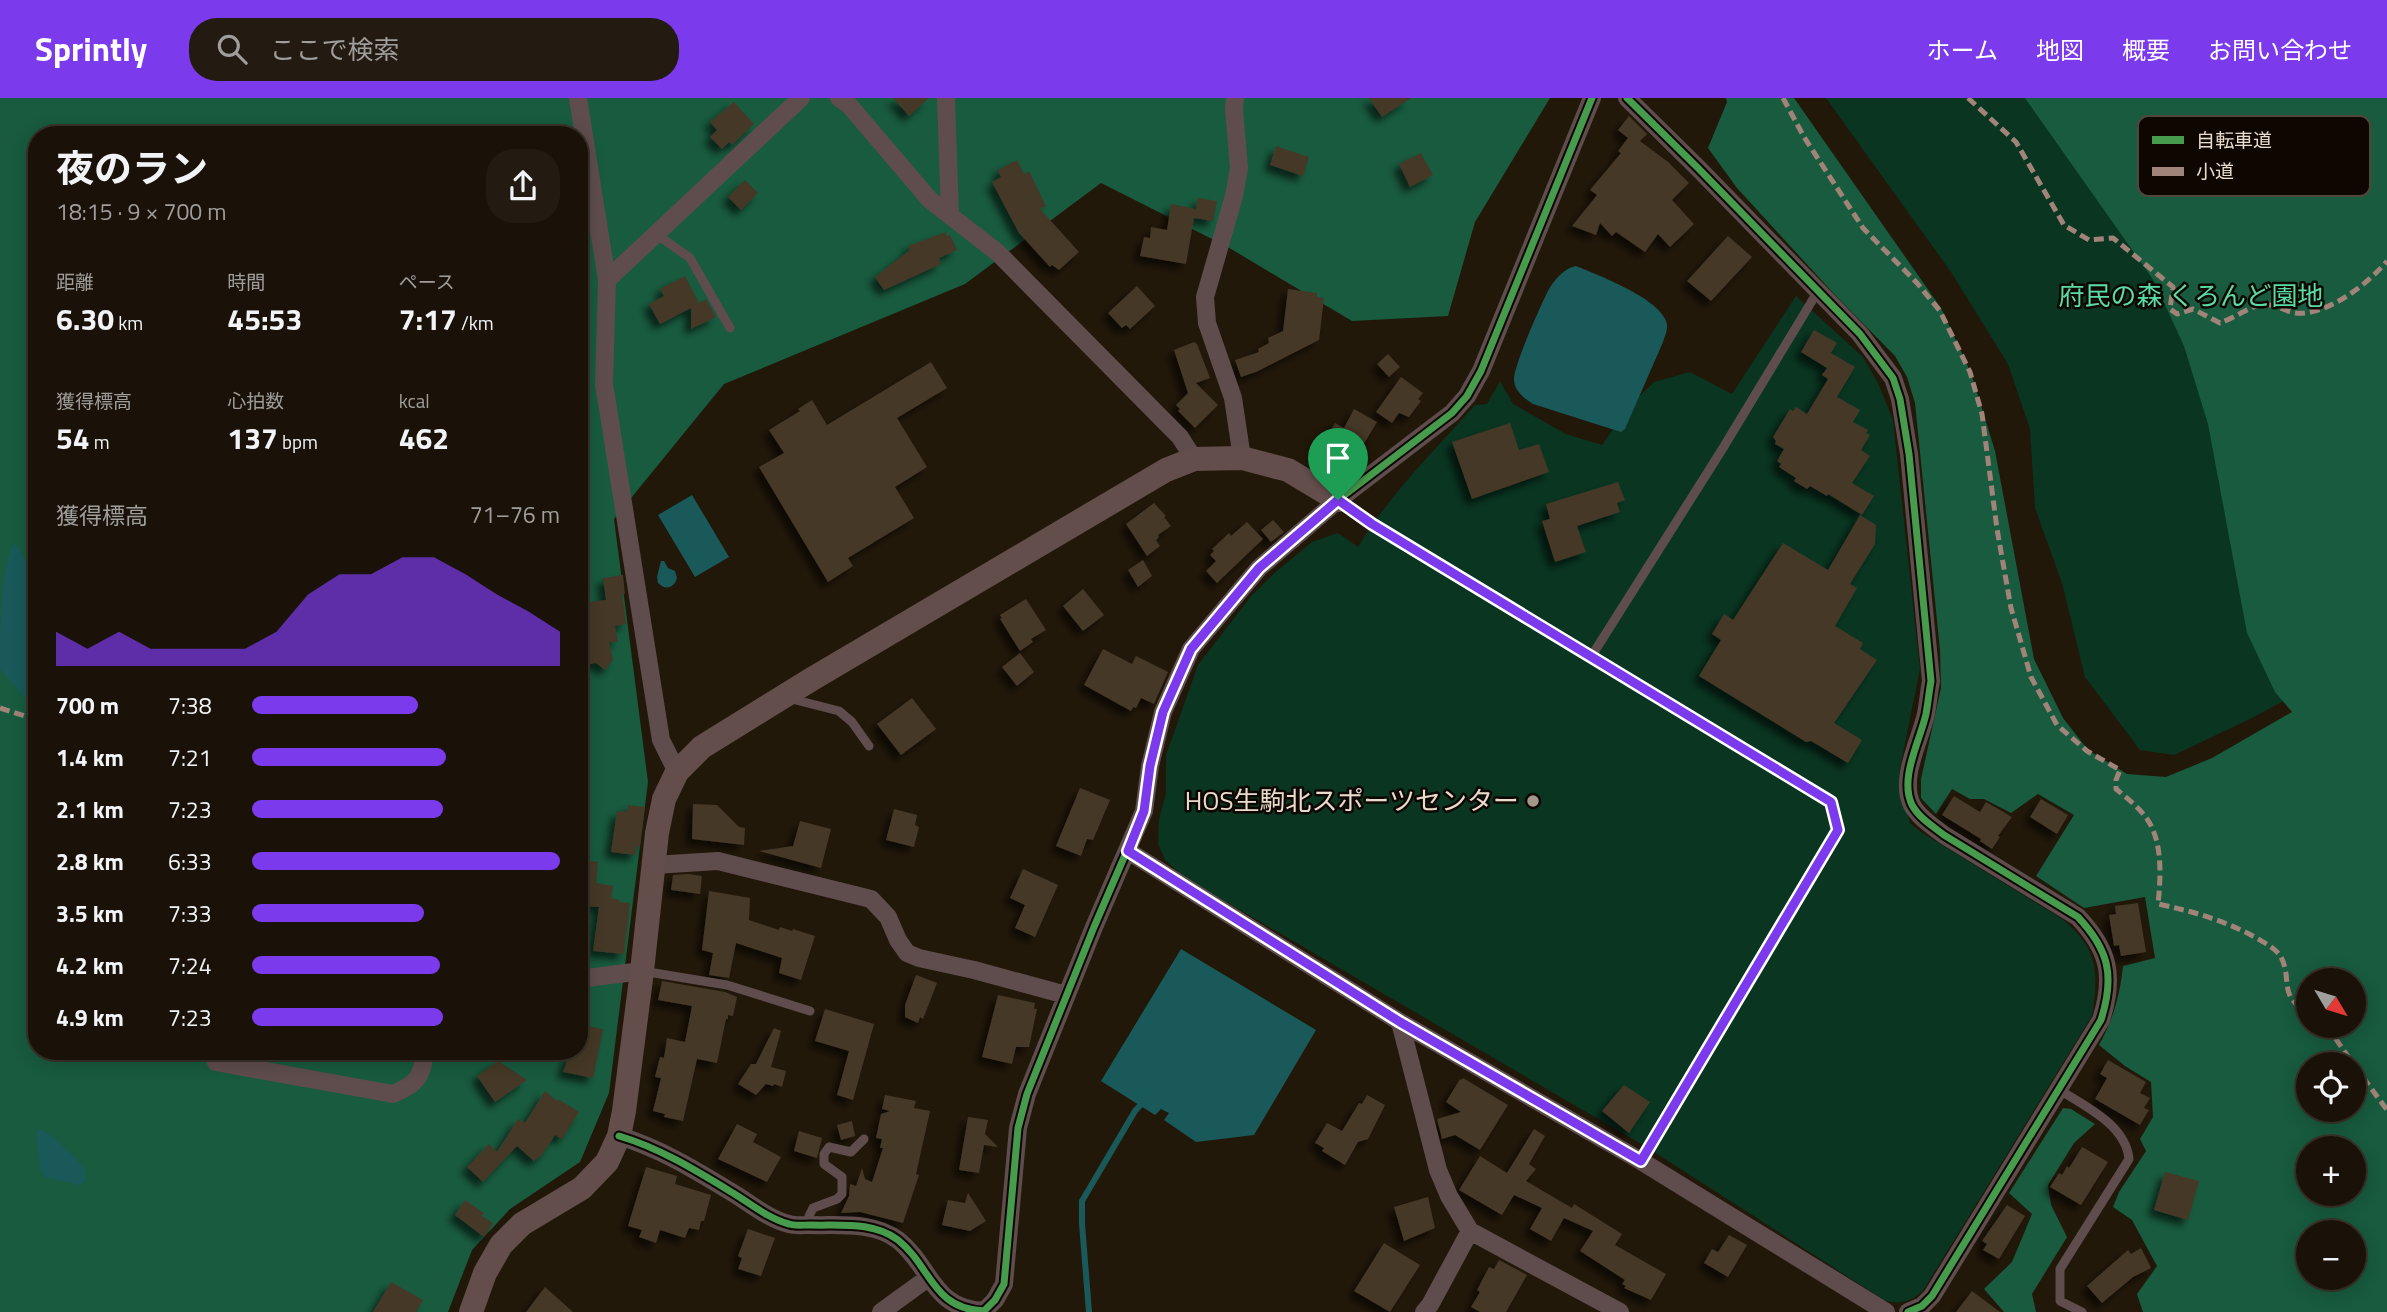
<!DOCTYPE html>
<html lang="ja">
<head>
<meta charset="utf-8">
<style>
  body { margin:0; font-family:"Titillium Web","Noto Sans JP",sans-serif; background:#231b12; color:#f1f3f6; height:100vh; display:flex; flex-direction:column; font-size:26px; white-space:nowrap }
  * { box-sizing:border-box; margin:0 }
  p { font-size:23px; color:#9f9e9c }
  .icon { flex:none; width:38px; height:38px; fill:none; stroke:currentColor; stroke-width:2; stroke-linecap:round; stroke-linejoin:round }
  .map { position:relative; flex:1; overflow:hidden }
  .details { position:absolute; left:28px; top:28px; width:560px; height:934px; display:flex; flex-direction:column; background:#1a1208; border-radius:28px; box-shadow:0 4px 18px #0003,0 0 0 2px #383229 }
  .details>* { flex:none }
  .needle { width:46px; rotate:128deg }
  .fabs { position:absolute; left:2296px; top:870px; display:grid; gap:14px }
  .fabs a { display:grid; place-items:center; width:70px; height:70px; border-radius:50%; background:#1a1208; box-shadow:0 4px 18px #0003,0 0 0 2px #383229; font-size:35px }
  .pin { position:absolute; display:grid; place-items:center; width:60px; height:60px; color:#fff; margin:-72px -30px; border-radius:50% 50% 50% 0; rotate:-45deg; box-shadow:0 0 7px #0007 }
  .pin .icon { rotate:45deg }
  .round { display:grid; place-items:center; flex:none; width:74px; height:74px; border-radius:28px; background:#231b12 }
  .summary { display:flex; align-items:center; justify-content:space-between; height:119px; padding:0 28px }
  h1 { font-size:38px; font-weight:700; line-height:52px }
  .figures { display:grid; grid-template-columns:repeat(3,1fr); gap:10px; height:119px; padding:7px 28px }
  .figures div { display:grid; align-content:center }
  .figures b { font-size:30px; font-weight:700 }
  .figures small { font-size:19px; font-weight:400 }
  .figures p { font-size:19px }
  .chart { height:196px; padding:14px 28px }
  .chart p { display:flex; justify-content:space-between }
  .chart svg { width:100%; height:126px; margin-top:7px; fill:#7c3aed; opacity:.7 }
  ul { padding:0 28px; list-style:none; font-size:23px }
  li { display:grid; grid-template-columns:112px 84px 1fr; align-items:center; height:52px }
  li i { height:18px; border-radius:9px; background:#7c3aed }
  header { display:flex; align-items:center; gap:42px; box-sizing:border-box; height:98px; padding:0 35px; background:#7c3aed; color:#fff }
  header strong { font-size:33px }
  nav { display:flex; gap:38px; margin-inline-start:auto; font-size:24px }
  .search { width:490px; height:63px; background:#231b12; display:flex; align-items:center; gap:18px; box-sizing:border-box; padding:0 24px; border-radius:28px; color:#9f9e9c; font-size:26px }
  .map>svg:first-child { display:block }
  .green { fill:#093521 }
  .forest { fill:#185b3e; fill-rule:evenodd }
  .water { fill:#195959 }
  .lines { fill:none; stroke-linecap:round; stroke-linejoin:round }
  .stream { stroke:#195959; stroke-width:6 }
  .building { fill:#453827; filter:url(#shadow) }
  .lane { stroke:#5f4d4d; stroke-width:9 }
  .street { stroke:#5f4d4d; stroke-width:18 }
  .secondary { stroke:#634e4c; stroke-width:24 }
  .quiet { stroke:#a18479; stroke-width:5; stroke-dasharray:10 5; stroke-linecap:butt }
  .cycleway-casing { stroke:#0e0601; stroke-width:11 }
  .cycleway { stroke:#469c4c; stroke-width:7 }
  .route-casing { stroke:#fff; stroke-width:14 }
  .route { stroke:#7c3aed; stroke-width:9 }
  .poi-dot { fill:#a39789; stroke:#0e0601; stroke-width:2.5 }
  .labels { text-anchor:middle; stroke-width:5; stroke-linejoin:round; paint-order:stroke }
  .park-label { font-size:26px; fill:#5adda5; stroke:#0e0601 }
  .poi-label { font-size:26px; fill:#e9dccd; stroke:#0e0601; text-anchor:end }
  .key { fill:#0e0601; stroke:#50463e; stroke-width:2 }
  .key-label { font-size:19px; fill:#e9dccd }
</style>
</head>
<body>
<header>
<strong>Sprintly</strong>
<div class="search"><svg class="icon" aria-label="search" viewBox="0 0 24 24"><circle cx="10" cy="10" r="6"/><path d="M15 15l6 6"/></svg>ここで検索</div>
<nav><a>ホーム</a><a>地図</a><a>概要</a><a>お問い合わせ</a></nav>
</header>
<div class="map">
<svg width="2387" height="1214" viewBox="0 0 2387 1214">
  <defs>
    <filter id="shadow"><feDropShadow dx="-6" dy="6" stdDeviation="3.5" flood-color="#0009"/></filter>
  </defs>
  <rect width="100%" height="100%" fill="#22180a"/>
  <path class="green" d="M1826,0H2387L2373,555L2250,621L2174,657L2140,652L2085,579L2062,485L2035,410L2030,331L2008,266L1951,174Z
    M1796,198L1863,259L1878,285L1893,322L1920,571L1900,670L1899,685L1910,725L1921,734L2062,821C2098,850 2099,874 2092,918L1924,1191C1912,1204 1900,1207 1884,1202L1648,1050L1185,780L1165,762L1158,746L1159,721L1166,695V657L1198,567L1252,497L1278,472L1312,444L1338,435L1358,449C1389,397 1435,352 1475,307L1487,306L1500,283L1513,306L1566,336L1602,347L1629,308L1654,284L1690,274L1732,296Z"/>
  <path class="forest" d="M0,0H1550L1475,124L1448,218L1352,223L1226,148L1101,85L965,186L724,286L614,421L648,684L609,995L580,1064L510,1111L472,1152L448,1214H0ZM37,37H579V954H37Z
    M1726,0H1794L1941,210L1971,275L1995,353L2034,561L2063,620L2088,652L2127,676L2166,679L2212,660L2292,614L2275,594L2247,535L2208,326L2184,248L2154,183L2025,0H2387V1214H2143L2137,1196L2157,1168L2132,1122L2113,1109L2119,1094L2146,1053L2140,1041L2153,1019L2151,984L2125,968L2099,947C2113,922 2120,897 2123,868L2155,860L2145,799L2084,810L2036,778L2074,717L2038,696L2011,715L1984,701H1970L1952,691L1936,716L1921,700V681L1941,590L1940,552L1915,305L1907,279L1895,258L1835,197L1737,90L1708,50L1727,4ZM2308,882H2354V928H2308ZM2308,966H2354V1012H2308ZM2308,1050H2354V1096H2308ZM2308,1134H2354V1180H2308Z
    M2063,1010L2071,1011L2095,1026L2074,1045L2048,1087L2051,1107L2067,1139L2032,1196L2036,1214H2004L1984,1191L2012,1164L2032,1116L2009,1095Z"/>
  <path class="water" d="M1576,168C1598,177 1658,200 1666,223C1669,231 1665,237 1663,244L1625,331L1621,334L1533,306C1524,300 1514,293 1514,281C1514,267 1541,207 1548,193C1554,182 1564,170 1576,168Z
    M692,397L729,459L695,479L658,417Z
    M15,445C20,452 34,476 36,485C42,505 21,523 37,539V604L23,598L0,571C0,541 0,465 15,445Z
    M661,463H664L668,470L675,473L677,480L675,485C669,491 665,491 658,485L657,479Z
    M1181,851L1316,932L1254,1037L1196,1044L1164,1022L1169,1015L1161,1011L1155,1017L1101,983Z
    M41,1031L58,1043L85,1070V1082L80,1087L45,1079L40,1072L36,1033Z"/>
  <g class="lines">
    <path class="stream" d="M1089,1214L1082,1126V1103L1135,1013L1145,1002"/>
  </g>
  <path class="building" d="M893,0H929L909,18Z
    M1369,0H1411L1382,19Z
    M734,4L754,26L732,47L729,44L722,51L710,39L717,32L710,24Z
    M1629,18L1647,36L1640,43L1668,64L1689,85L1672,102L1694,126L1670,149L1658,136L1645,154L1616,134L1612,138L1600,125L1596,137L1572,128L1597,97L1590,92L1621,55L1618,53L1628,40L1618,32Z
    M1276,48L1309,59L1303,78L1270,67Z
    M1421,55L1433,77L1410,89L1399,66Z
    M1017,62L1024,76L1029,73L1046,108L1040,111L1079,154L1059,172L1052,167L1050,169L1019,135L992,84L1001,79L998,72Z
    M745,82L758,95L741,112L728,99Z
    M1198,100L1217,103L1213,123L1194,120L1186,166L1140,158L1144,139L1150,140L1151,129L1167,132L1171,106L1196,111Z
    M946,134L947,138L950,137L957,152L939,160L941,166L884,192L875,179L910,152L908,148Z
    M1728,138L1752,159L1711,203L1687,183Z
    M685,178L699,205L706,201L716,219L691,231V210L660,226L649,206L664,198L660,191Z
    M1137,188L1155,208L1130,231L1126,227L1122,230L1108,215Z
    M1288,191L1317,195V199L1324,200L1319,242L1256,274L1241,279L1235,262L1259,254L1258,251L1269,245L1268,240L1283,233Z
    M1814,232L1837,245L1831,255L1855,269L1837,299L1860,312L1853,324L1868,332L1866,335L1870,337L1861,352L1870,358L1852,385L1874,398L1862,417L1828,396L1827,398L1810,388L1807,391L1794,383L1796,380L1779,369L1781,366L1777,363L1784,351L1775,346L1776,343L1773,339L1790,311L1793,313L1796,309L1807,316L1828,281L1822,277L1827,270L1801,254Z
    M1194,244L1197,246L1210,280L1196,285L1218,307L1195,330L1178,313L1180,311L1176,307L1188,295L1174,252Z
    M1388,256L1400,269L1389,279L1377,266Z
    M931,264L947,290L897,320L927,369L895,389L914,420L848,460L853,468L828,484L759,369L784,355L769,332L800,313L798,311L812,302L827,327Z
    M1401,279L1423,295L1418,301L1421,303L1409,319L1399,315L1392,325L1376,314Z
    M1354,311L1377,324L1362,349L1353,344L1348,353L1326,341L1335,325L1344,330Z
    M1510,325L1519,352L1539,346L1549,374L1472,401L1452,344Z
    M1618,384L1625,402L1617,405L1620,414L1577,428L1586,454L1555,464L1542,423L1550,421L1546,406Z
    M1154,405L1166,418L1164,419L1171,428L1158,437L1159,439L1156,442L1160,448L1147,458L1126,426Z
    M1860,417L1876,427L1875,446L1850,486L1857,490L1835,528L1863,545L1860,551L1877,562L1834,625L1862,642L1848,665L1811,643L1806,644L1699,578L1721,542L1712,536L1724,516L1733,522L1783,445L1828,472Z
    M1273,422L1284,434L1271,444L1261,432Z
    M1247,424L1263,441L1217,485L1206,473L1216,463L1210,457L1214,453L1212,451L1229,435L1231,438Z
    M1143,462L1152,478L1138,489L1128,472Z
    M623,477L625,496H622L626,526L615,528L618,544H609L613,562L605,572L596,565L579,568V516L584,515L582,505L606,502L603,480Z
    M1083,491L1104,517L1083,533L1063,508Z
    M1026,501L1046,532L1031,541L1033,544L1020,553L1000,521L1002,520L1000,517Z
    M1103,551L1132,566L1136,558L1168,574L1154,606L1141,600L1136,610L1133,609L1131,613L1084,587Z
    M1020,555L1034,574L1017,588L1002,569Z
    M912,600L936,631L901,657L877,626Z
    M1080,690L1110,702L1093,742L1087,741L1081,758L1056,748Z
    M1954,698L1980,714L1986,704L2012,719L1998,738L2000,739L1992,751L1980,743L1981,741L1942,717Z
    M2041,701L2068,717L2057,736L2030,719Z
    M693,706L717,707L739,729L745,730L744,747L692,741Z
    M628,707L645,709L640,749L637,748L635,757L611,754L617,713L627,714Z
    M894,711L917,717L915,727L919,729L914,749L886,742Z
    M800,723L831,731L821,770L759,753L793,748Z
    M579,761L598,764L596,785L613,788L611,800L620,802L619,804L630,805L624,856L593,853L599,809L579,808Z
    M1023,771L1058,787L1035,839L1015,830L1025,807L1010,800Z
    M689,776L702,778L700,796L671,792L673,777Z
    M709,793L750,800L749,822L779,832L780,829L792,833L793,831L815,838L801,882L779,875L782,860L736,845L729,880L709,877L713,855L702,852Z
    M2138,805L2146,854L2121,858L2119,847L2114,848L2109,817L2116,816L2115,808Z
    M916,877L937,885L923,921L920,919L918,925L905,919V907Z
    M662,883L725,894L737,899L733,918L728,917V921H726L717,965L697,961L683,1023L664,1019L665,1016L653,1013L661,980L655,979L660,959L664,960L667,940L685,944L692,908L658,902Z
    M998,897L1035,905L1034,911H1037L1029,949H1016L1012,966L982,959Z
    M825,911L874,926L853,1002L837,997L849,953L815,943Z
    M586,928L603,931L593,980L563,974L570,954H579V939Z
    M774,930L781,933L771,969L786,973L782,989L774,986L773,988L766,986L756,997L738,986L751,966H756Z
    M2108,962L2146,984L2140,995L2150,1000L2144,1010L2149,1012L2140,1027L2095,1001L2107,980L2100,976Z
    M498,963L527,982L495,1004L477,978Z
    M1463,980L1508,1007L1480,1052L1455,1037L1442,1041L1437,1021L1461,1014L1446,1004L1460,981L1461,982Z
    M1624,987L1650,1004L1629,1035L1602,1013Z
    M545,993L557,1003L558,1001L579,1014L562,1041L555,1037L542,1057L534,1063L517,1048L483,1084L467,1069L489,1046L497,1054L518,1021L525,1025Z
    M885,997L916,1003L914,1010L930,1013L916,1076L919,1077L903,1125L860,1114L841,1115L849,1098L850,1086L856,1088L862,1070L865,1081L872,1084L883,1050H880L882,1041L876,1040L881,1016L890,1013L882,1011Z
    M1367,997L1385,1007L1368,1041L1358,1044L1345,1067L1322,1053L1324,1050L1315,1045L1327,1025L1342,1033L1359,1005L1362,1006Z
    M968,1019L988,1022L985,1036L998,1049L984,1047L979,1075L959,1072Z
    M852,1023L855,1038L841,1042L837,1027Z
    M737,1026L757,1036L753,1044L781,1059L767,1084L718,1061Z
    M1534,1031L1545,1038L1529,1066L1536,1071L1526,1083L1572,1110L1574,1106L1622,1136L1615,1147L1666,1176L1651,1202L1624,1190L1626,1188L1622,1186L1625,1182L1580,1153L1593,1133L1564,1120L1551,1143L1530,1131L1542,1110L1514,1097L1502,1117L1459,1092L1480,1058L1507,1075Z
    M799,1033L822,1040L817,1060L794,1053Z
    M2082,1049L2108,1064L2081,1107L2050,1089L2059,1075L2062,1077L2067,1068L2069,1070Z
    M646,1069L677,1078L675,1086L711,1097L704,1123H701L699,1132L689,1130L685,1140L660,1132L656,1145L639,1139L642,1132L628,1128Z
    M2165,1074L2199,1083L2188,1122L2154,1112Z
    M968,1095L986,1123L970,1133L942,1127L948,1102L965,1105Z
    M1428,1099L1435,1130L1404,1143L1394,1109Z
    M465,1102L484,1115L482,1118L493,1125L484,1139L455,1117Z
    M2007,1107L2025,1118L1999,1161L1983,1152L1987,1146L1982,1143Z
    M748,1131L775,1140L761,1178L738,1171L742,1160L738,1158Z
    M1729,1137L1747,1147L1728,1179L1704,1165L1712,1151L1718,1154Z
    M1384,1145L1420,1167L1390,1214L1354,1193Z
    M2141,1150L2151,1170L2133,1179L2102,1205L2087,1188L2128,1152L2131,1156Z
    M1499,1162L1527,1177L1506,1214H1480L1471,1209L1480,1194L1477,1192L1489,1169L1494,1171Z
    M391,1184L423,1202L416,1214H373Z
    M545,1189L573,1214H526Z
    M1972,1193L2000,1214H1956Z"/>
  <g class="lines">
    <path class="lane" d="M656,136L690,160L730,230
      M1341,404L1372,426L1831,704L1837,732L1641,1063
      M1591,559L1723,350L1818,193
      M788,600L839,613L852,624L869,648
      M642,873L727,887L810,913
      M2058,991C2085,1008 2126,1027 2129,1061L2060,1171V1203L2082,1214
      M809,1127V1118L813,1110L837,1101L842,1096V1079L824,1066V1056L829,1049L851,1054L864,1041"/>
    <path class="street" d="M578,0L607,182L604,286L661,642L677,674
      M839,0L849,7L930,102L997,154L1180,339L1194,361
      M946,0L950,117
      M1235,0L1234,11L1239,70L1234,98L1205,199L1207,225L1233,300L1242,360
      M1627,0L1698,70L1860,236L1893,280L1900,301L1909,356L1931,583C1929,594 1928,605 1926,616C1920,643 1899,680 1912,707C1919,720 1934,729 1944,737L2078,819C2109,852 2115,878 2101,922L1932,1198L1922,1208L1908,1214
      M607,182L801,0
      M1128,753L1400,924L1641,1063L1886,1214
      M654,767L718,763L871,801L888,819L898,842L907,855L919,860L974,872L1066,897
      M579,881L642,873
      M1400,924L1438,1072L1449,1098L1470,1133L1620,1214
      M216,964L393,996C417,986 422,979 425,954
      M619,1038C660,1050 697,1073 733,1095C751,1106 769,1121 789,1126C795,1128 803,1127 810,1127C839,1128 873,1123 898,1142C931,1168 932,1211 984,1213L995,1202L1004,1186L1018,1030L1027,996L1094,829L1144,713L1150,668L1163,614L1191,551L1259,470L1338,402L1452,315L1467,298L1481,273L1592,0
      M881,1214L928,1180
      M1424,1214L1430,1207L1470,1133"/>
    <path class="secondary" d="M471,1214L485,1175L501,1147L522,1126L582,1090L607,1064L619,1038L624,1013L642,873L657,735L664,701L677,674L702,649L812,581L1166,372L1194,361L1242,360L1288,372L1338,402"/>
    <path class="quiet" d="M1783,0L1804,39L1863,130L1917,185L1940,213L1970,274L1982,316L1997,431L2011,510L2031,579L2057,627L2087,653L2120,672L2116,682V691C2126,699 2137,708 2145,718C2163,741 2161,778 2158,806C2195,814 2227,823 2260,842C2268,847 2276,851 2281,859C2293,883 2277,896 2308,915
      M1968,0L2016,44L2064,127L2089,142L2113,140L2173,189L2170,211L2177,216L2193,211L2220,225C2231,221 2251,209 2259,207C2273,204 2283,213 2296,215C2327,218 2369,185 2387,163
      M0,610L37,622
      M2327,928L2353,966
      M2354,967L2387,1012"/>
    <g class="cycleway-casing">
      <path id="cycleway" d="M1627,0L1698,70L1860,236L1893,280L1900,301L1909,356L1931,583C1929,594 1928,605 1926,616C1920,643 1899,680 1912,707C1919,720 1934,729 1944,737L2078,819C2109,852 2115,878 2101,922L1932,1198L1922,1208L1908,1214
        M619,1038C660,1050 697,1073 733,1095C751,1106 769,1121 789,1126C795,1128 803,1127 810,1127C839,1128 873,1123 898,1142C931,1168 932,1211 984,1213L995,1202L1004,1186L1018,1030L1027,996L1094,829L1144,713L1150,668L1163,614L1191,551L1259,470L1338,402L1452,315L1467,298L1481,273L1592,0"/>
    </g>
    <use href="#cycleway" class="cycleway"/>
  </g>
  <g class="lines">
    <g class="route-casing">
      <path id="route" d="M1338,402L1372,426L1831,704L1838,732L1641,1063L1400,924L1128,753L1144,713L1150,668L1163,614L1191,551L1259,470Z"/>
    </g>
    <use href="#route" class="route"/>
  </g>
  <circle class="poi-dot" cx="1533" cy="703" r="7"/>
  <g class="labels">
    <g class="park-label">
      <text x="2191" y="207">府民の森 くろんど園地</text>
    </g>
    <g class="poi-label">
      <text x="1519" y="712">HOS生駒北スポーツセンター</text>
    </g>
  </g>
  <rect x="2138" y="18" width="232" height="80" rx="10" class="key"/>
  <rect x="2152" y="38" width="32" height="8" fill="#469c4c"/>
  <rect x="2152" y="69" width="32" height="9" fill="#a18479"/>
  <g class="key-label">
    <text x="2196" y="49">自転車道</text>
    <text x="2196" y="80">小道</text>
  </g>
</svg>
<div class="fabs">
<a><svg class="needle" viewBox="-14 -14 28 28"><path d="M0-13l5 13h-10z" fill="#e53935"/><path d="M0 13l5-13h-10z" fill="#9f9e9c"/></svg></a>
<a><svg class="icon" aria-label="locate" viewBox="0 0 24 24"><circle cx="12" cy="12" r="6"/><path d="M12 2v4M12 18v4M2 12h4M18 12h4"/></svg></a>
<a>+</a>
<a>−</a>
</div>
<div class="pin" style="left:1338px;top:402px;background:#1e9e55"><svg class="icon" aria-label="arrive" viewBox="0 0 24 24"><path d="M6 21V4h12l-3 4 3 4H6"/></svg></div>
<section class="details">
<div class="summary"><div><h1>夜のラン</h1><p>18:15 · 9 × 700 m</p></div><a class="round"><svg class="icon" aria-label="share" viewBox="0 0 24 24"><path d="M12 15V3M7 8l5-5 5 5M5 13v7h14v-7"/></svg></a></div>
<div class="figures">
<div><p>距離</p><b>6.30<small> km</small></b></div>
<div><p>時間</p><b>45:53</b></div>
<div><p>ペース</p><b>7:17<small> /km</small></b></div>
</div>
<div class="figures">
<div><p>獲得標高</p><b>54<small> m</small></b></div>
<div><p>心拍数</p><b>137<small> bpm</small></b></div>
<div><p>kcal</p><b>462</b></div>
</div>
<div class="chart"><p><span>獲得標高</span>71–76 m</p>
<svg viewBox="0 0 160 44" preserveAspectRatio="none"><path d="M0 44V32L10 38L20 32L30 38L40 38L50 38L60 38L70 32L80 19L90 12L100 12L110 6L120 6L130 12L140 19L150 25L160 32V44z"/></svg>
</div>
<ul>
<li><b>700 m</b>7:38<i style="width:54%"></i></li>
<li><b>1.4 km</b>7:21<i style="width:63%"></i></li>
<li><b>2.1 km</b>7:23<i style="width:62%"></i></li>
<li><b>2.8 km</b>6:33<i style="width:100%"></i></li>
<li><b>3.5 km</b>7:33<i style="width:56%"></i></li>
<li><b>4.2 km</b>7:24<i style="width:61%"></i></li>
<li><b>4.9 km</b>7:23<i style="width:62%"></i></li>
</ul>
</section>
</div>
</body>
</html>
